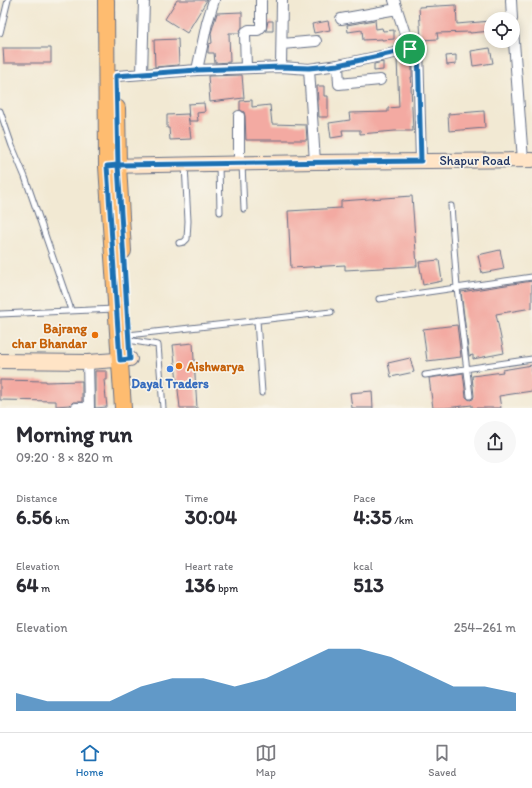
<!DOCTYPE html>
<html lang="en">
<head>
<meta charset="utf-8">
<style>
  body { margin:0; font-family:Itim,sans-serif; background:#f7f7f7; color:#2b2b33; height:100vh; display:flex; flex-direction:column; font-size:15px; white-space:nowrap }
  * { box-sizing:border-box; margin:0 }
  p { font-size:13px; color:#7c7c81 }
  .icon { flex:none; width:22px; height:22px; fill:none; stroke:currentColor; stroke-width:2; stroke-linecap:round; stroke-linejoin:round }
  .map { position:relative; height:408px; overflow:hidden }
  .details { display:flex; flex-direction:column; background:#fff; flex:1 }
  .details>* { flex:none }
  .tools { position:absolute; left:484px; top:12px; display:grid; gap:8px }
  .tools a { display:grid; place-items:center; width:36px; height:36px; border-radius:50%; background:#fff; box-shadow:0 2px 10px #0003; font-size:20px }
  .pin { position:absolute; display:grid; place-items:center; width:34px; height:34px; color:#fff; margin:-17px; border:2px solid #fff; border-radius:50%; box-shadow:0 1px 4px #0007 }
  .round { display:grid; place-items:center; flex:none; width:42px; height:42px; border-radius:21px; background:#f7f7f7 }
  .summary { display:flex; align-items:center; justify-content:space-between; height:68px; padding:0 16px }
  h1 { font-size:22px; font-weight:700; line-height:30px }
  .stats { display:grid; grid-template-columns:repeat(3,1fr); gap:6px; height:68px; padding:4px 16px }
  .stats div { display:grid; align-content:center }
  .stats b { font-size:20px; font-weight:700 }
  .stats small { font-size:11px; font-weight:400 }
  .stats p { font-size:11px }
  .chart { height:112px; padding:8px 16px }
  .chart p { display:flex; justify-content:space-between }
  .chart svg { width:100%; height:72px; margin-top:4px; fill:#1f6fb2; opacity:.7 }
  .tabs { display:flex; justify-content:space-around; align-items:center; height:56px; border-top:1px solid #e1e1e2; background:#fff; font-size:11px; color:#7c7c81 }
  .tabs a { display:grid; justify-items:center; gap:2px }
  .tabs .selected { color:#1f6fb2 }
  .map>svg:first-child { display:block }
  .building { fill:#f3aaa2 }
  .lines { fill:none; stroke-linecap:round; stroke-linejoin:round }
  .lane-casing { stroke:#667087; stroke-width:7 }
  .street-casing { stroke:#667087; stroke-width:12 }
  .secondary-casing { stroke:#667087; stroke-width:16 }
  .primary-casing { stroke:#667087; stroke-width:18 }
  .lane { stroke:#fff; stroke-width:5 }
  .street { stroke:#fff; stroke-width:10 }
  .secondary { stroke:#ffe4c6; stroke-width:14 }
  .primary { stroke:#febc70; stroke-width:16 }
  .route-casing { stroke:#fff; stroke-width:8 }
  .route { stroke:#1f6fb2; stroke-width:5 }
  .food-dot { fill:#e8710a; stroke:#f7f3e8; stroke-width:1.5 }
  .shop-dot { fill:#3f7fe0; stroke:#f7f3e8; stroke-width:1.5 }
  .labels { text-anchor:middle; stroke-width:3.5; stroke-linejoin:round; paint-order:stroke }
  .street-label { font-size:13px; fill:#1b2f5e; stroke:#f7f3e8 }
  .food-label { font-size:13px; font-weight:bold; fill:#c56008; stroke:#f7f3e8; text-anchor:end }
  .shop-label { font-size:13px; font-weight:bold; fill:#366cbe; stroke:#f7f3e8 }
</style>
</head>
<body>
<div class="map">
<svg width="532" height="408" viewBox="0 0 532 408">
  <rect width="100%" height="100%" fill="#f7f3e8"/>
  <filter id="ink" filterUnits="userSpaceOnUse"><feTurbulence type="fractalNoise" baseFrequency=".025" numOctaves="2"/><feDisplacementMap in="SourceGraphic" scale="8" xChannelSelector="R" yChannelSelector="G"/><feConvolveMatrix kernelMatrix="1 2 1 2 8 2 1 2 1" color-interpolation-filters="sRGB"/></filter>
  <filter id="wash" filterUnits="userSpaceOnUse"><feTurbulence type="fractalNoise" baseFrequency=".012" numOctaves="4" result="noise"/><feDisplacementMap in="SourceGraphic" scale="16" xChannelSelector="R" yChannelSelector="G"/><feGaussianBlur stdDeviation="0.9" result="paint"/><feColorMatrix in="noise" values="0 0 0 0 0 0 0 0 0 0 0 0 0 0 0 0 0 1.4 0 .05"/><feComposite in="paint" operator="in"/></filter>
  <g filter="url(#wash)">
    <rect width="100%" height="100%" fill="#f2e9d3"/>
    <g id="blocks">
      <path class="building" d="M177,0H207L187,33L165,19Z
        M456,5L457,24L491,21V31L470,33V32L437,33L438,39L421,40L419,7Z
        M242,12V27L239,33H229L230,62L215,63L214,53H208V49L209,44L212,43L211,33L217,13Z
        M375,20L376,29L382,28L383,31L394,30V39L382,40V39L363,40L362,30L348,32L347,25Z
        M268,21H273V31H266Z
        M328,21L330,30L314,33L312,24Z
        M178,39L179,65L155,67L154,40Z
        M3,48H51V63H4Z
        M490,48L493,63L473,66L471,51Z
        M456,55V64L447,65L446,56Z
        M412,58V77H411L412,86H411L413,131H395L360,134V130H342L343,136L331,138L329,123L350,120L349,113L388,112V108L399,107L397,59Z
        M383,62V70L374,71V64Z
        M242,75L244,98L210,102L208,76Z
        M317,86H324V96H328V117H319Z
        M252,100V107L270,105L272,124L306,125L307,140H246L245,116L244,112L240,110V101Z
        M204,103L205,112L197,113L198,121H189L188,104Z
        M484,111L485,128L449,131L448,114Z
        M188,114L191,139L170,140L169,128H167V115Z
        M412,196L417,266L345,270V265L291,268L288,211L341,208V201Z
        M500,250L504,269L482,273L478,255Z
        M439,260L442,281L423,285L419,262Z
        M532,281V308L496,314L504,353L473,359V355L469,356L461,292Z
        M457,325L461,357L427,361L423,329Z
        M193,343L197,408H180L173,345Z
        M410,358L414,372L391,377L388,363Z
        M532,365V391L499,396L501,408H472V405L445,408H433L429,378L463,373L466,397L470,400L473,399L474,396L472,376L503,372L502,370Z
        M95,371H107V380H104L107,407L95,408Z
        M0,380L46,381V382L82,381V402H73L70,405L56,406V401L0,400Z
        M372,391L373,408H352L350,393Z"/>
    </g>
  </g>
  <g filter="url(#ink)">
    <use href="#blocks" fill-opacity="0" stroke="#667087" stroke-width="1"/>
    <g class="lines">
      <g class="lane-casing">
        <path id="lane" d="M0,33L8,0
          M0,111L12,146L25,177L71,310
          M219,164L220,212
          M242,164L244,209
          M451,206L457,288L470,396
          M179,243L184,242L187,239L188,221L185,165
          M379,299L532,277
          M0,314L115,309
          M257,320L262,393
          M128,335L331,312
          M128,340L158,345L163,408
          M425,375L532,359"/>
      </g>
      <g class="street-casing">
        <path id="street" d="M394,0L410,49
          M511,0L512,19
          M341,19L397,9
          M513,29L523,160
          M282,44L316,41
          M338,65L339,84L380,80
          M281,67L282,0
          M246,68L245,35L246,32L249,30H258L261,27V0
          M309,69L315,162
          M197,70L207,23L214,0
          M142,74L144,0
          M117,76L197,70L281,67L309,69L338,65L418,48L421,161
          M239,163V116
          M88,362L89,408
          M76,408H89"/>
      </g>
      <g class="secondary-casing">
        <path id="secondary" d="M107,166L315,162L532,160
          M0,361L88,362L130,359"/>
      </g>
      <g class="primary-casing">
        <path id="primary" d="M106,0L107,166L123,408
          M117,108L118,165L123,251"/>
      </g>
      <use href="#lane" class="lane"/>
      <use href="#street" class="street"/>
      <use href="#secondary" class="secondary"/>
      <use href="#primary" class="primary"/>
    </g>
  </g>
  <g class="lines" filter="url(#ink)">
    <g class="route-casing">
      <path id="route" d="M410,49L338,65L309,68L281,67L197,70L116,76L118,165L107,166L120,360L130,359L118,165L421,161L418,48L410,49"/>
    </g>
    <use href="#route" class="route"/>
  </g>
  <g class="food-dot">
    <circle cx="95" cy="335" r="4"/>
    <circle cx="179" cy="366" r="4"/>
  </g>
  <circle class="shop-dot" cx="170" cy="369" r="4"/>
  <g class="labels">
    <g class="street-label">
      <text x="475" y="165">Shapur Road</text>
    </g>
    <g class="food-label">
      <text x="87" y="333">Bajrang<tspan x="87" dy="15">char Bhandar</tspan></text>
      <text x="187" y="371" text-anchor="start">Aishwarya</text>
    </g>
    <g class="shop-label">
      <text x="170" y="388">Dayal Traders</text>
    </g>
  </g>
</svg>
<div class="tools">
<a><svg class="icon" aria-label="locate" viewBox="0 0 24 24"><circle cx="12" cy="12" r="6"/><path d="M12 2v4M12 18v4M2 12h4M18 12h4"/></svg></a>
</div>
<div class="pin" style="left:410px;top:49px;background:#1e9e55"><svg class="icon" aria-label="arrive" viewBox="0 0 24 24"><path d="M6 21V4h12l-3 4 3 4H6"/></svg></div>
</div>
<section class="details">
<div class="summary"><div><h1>Morning run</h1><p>09:20 · 8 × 820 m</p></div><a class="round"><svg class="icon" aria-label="share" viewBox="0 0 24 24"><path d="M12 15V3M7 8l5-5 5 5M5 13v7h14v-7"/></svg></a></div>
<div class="stats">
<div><p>Distance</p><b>6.56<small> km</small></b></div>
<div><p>Time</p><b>30:04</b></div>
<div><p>Pace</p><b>4:35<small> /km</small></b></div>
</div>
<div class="stats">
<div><p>Elevation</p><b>64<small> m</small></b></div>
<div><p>Heart rate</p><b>136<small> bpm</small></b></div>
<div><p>kcal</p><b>513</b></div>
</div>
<div class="chart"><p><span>Elevation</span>254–261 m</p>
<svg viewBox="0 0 160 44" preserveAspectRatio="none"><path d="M0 44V33L10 38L20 38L30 38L40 29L50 24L60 24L70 29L80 24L90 15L100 6L110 6L120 11L130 20L140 29L150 29L160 33V44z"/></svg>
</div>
</section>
<nav class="tabs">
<a class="selected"><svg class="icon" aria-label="home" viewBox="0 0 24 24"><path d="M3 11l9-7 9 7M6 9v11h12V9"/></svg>Home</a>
<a><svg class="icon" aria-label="map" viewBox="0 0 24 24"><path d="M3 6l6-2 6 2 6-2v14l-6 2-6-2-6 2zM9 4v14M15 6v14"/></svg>Map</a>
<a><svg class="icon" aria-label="saved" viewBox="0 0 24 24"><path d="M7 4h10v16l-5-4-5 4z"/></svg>Saved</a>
</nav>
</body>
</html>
